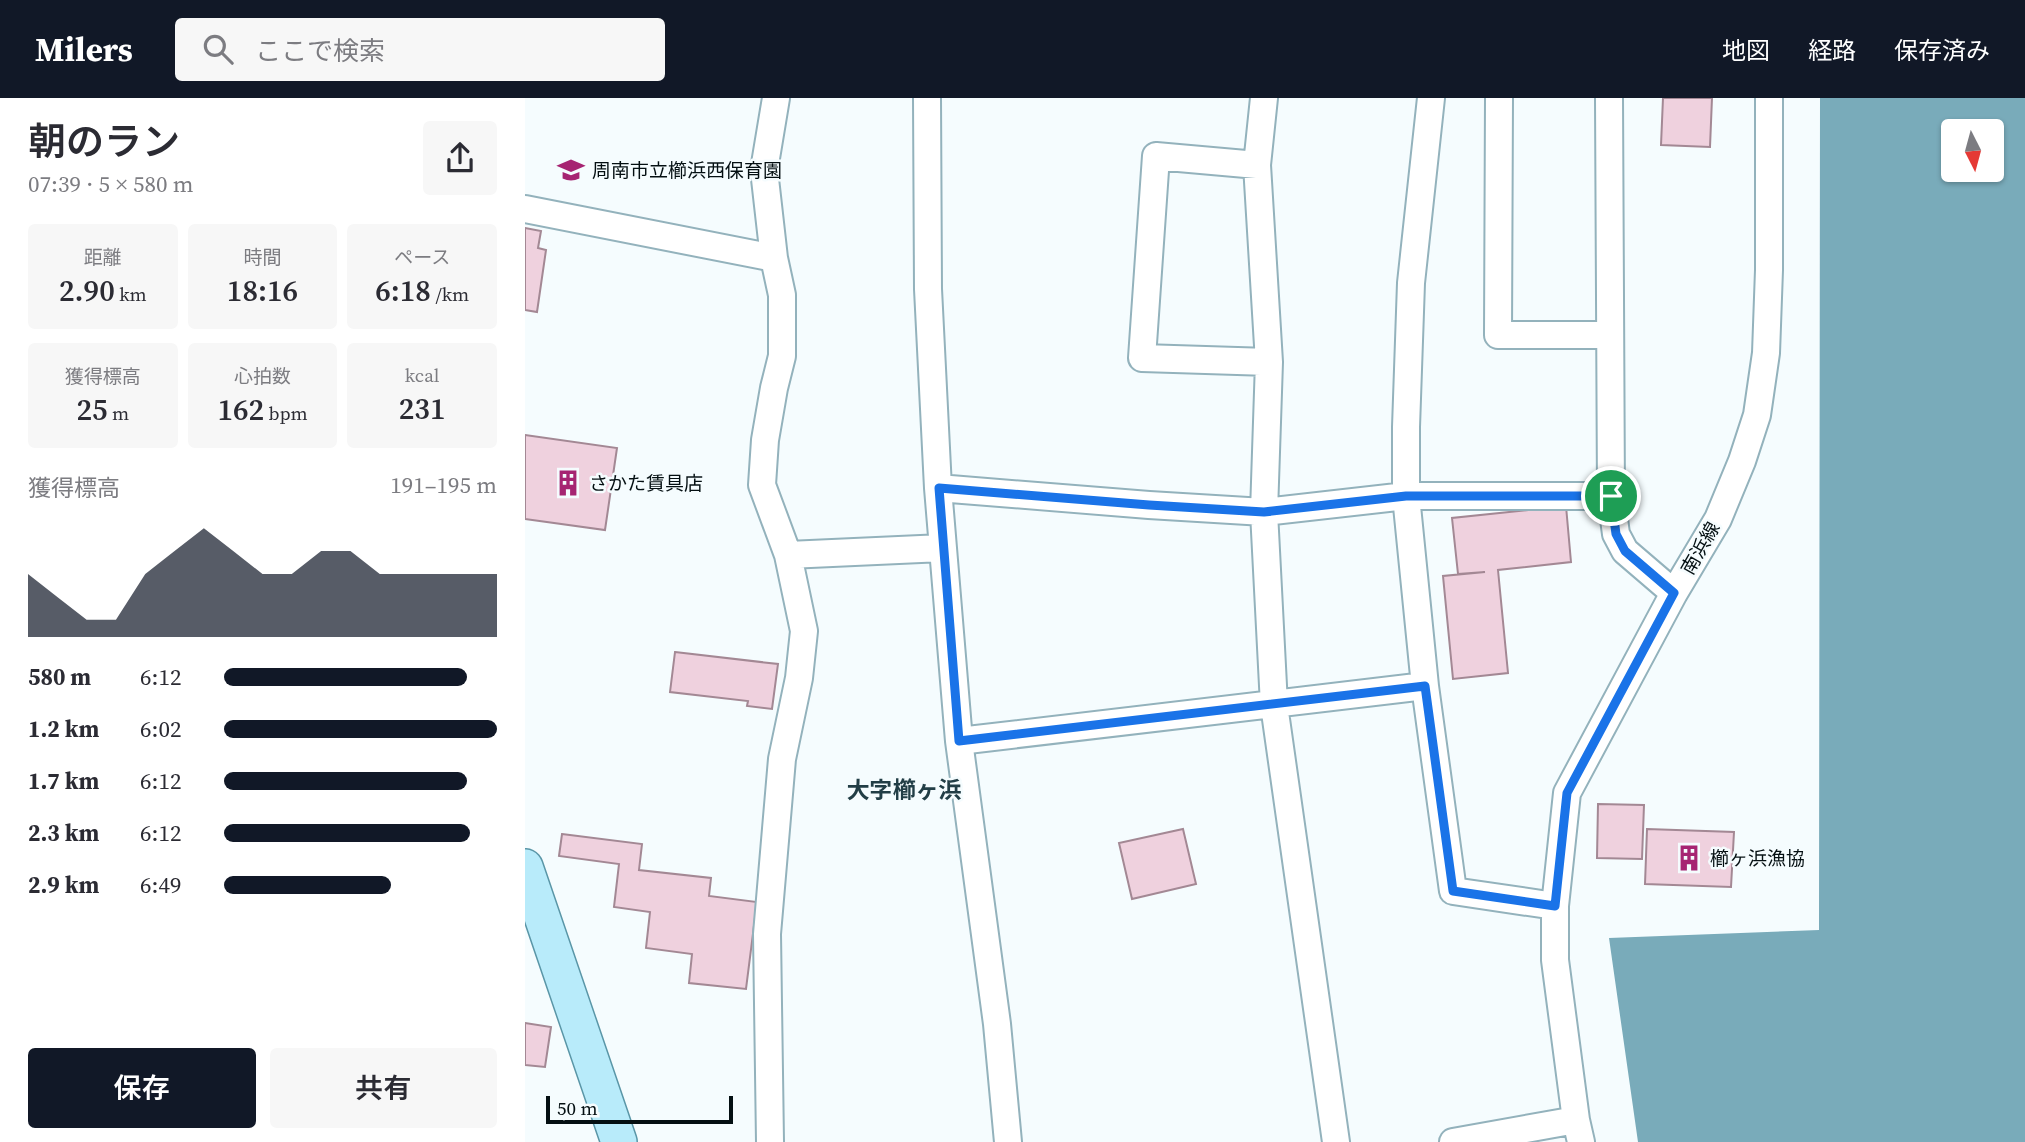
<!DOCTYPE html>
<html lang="ja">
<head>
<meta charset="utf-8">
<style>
  body { margin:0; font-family:"Source Serif 4","Noto Sans JP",serif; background:#f7f7f7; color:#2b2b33; height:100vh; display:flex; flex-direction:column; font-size:26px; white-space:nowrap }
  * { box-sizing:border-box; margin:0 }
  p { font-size:23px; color:#7c7c81 }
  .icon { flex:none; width:38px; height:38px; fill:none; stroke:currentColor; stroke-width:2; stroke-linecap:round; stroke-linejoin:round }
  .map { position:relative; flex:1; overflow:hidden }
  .sheet { display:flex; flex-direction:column; background:#fff; width:525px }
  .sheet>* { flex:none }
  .needle { width:46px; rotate:174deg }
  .fabs { position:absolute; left:1416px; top:21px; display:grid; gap:14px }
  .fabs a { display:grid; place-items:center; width:63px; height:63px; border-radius:7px; background:#fff; box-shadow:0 2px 5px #0004; font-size:35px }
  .scale { position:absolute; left:21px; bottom:18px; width:187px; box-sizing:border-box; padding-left:7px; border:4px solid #040f12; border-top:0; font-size:19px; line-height:24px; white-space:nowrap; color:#040f12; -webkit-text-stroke:5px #f5fcfe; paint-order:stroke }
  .pin { position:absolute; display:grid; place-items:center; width:60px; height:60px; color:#fff; margin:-30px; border:4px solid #fff; border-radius:50%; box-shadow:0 2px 7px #0007 }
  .round { display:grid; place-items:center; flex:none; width:74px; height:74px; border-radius:7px; background:#f7f7f7 }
  .head { display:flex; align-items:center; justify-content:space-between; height:119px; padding:0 28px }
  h1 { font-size:38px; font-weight:600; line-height:52px }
  .stats { display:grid; grid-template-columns:repeat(3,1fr); gap:10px; height:119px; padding:7px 28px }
  .stats div { display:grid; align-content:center; border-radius:7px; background:#f7f7f7; text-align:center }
  .stats b { font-size:30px; font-weight:600 }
  .stats small { font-size:19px; font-weight:400 }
  .stats p { font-size:19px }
  .chart { height:196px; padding:14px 28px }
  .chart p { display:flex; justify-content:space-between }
  .chart svg { width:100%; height:126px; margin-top:7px; fill:#111827; opacity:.7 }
  .action { display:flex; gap:14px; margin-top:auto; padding:14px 28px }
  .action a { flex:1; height:80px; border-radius:7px; background:#111827; color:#fff; font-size:28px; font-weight:600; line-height:80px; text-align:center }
  .action a+a { background:#f7f7f7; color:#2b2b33 }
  ul { padding:0 28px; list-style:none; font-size:23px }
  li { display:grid; grid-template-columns:112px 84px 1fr; align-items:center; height:52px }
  li i { height:18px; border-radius:9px; background:#111827 }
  header { display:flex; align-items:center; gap:42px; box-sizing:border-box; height:98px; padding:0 35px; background:#111827; color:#fff }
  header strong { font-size:33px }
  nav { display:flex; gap:38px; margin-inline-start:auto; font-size:24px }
  .search { width:490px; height:63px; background:#f7f7f7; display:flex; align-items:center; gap:18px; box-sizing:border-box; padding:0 24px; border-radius:7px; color:#7c7c81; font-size:26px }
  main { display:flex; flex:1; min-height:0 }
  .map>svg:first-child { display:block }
  .water { fill:#79abba; fill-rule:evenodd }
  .building { fill:#efd1de; stroke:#a38894; stroke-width:2 }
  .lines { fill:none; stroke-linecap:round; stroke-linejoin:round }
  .minor-casing { stroke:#93b2bc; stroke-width:30 }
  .major-casing { stroke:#5a96a7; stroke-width:38 }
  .minor { stroke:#fff; stroke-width:26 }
  .major { stroke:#b8ebfa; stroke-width:35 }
  .route-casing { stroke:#fff; stroke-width:14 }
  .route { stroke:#1a73e8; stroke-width:9 }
  .labels { text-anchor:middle; stroke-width:5; stroke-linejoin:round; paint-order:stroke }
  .poi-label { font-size:19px; fill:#040f12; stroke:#f5fcfe; text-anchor:start }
  .street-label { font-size:19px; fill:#040f12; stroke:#f5fcfe }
  .quarter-label { font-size:23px; font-weight:bold; fill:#223e46; stroke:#f5fcfe }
</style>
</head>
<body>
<header>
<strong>Milers</strong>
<div class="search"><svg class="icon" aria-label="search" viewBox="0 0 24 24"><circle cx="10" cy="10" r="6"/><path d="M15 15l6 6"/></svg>ここで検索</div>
<nav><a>地図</a><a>経路</a><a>保存済み</a></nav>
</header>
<main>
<section class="sheet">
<div class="head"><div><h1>朝のラン</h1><p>07:39 · 5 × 580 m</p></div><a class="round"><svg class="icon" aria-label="share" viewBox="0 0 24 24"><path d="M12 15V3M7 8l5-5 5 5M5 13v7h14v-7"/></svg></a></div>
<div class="stats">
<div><p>距離</p><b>2.90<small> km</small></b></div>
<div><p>時間</p><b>18:16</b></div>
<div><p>ペース</p><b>6:18<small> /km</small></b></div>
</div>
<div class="stats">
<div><p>獲得標高</p><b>25<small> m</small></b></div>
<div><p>心拍数</p><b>162<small> bpm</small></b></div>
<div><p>kcal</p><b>231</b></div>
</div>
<div class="chart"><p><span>獲得標高</span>191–195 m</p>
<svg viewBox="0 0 160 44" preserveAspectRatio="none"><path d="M0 44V22L10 30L20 38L30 38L40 22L50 14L60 6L70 14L80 22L90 22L100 14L110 14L120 22L130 22L140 22L150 22L160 22V44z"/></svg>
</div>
<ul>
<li><b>580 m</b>6:12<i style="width:89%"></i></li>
<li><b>1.2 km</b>6:02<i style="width:100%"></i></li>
<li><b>1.7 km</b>6:12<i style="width:89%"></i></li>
<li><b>2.3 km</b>6:12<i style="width:90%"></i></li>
<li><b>2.9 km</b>6:49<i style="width:61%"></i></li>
</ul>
<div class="action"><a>保存</a><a>共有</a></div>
</section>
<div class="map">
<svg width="1500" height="1044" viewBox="0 0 1500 1044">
  <rect width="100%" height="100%" fill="#f5fcfe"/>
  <path class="water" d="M1295,0H1500V1044H1113L1084,840L1294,832ZM1428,33H1466V72H1428Z"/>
  <path class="building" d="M1138,0H1187L1185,49L1136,47Z
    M0,130L16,133L13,150L21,152L12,214L0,212Z
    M0,337L92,350L80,432L0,421Z
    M1041,408L1046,464L973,472L983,575L928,581L918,478L960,474L933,476L927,420Z
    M150,554L253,566L247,611L222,608L223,603L145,594Z
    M1073,706L1119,707L1117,761L1072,760Z
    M658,731L671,786L607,801L594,745Z
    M1122,731L1209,734L1206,789L1120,786Z
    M37,736L117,746L114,772L186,780L184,798L232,804L221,891L164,885L167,856L121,850L125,814L89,809L94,766L34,758Z
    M0,925L26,929L20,969L0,967Z"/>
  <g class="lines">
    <g class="minor-casing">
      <path id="minor" d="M402,0L403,191L413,390L434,643L472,926L483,1044
        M739,0L732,67L744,264L739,414L749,607L811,1044
        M906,0L886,185L881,329V398L900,588L928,793L1030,808
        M974,0L973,237H1085
        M1084,0L1086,398L1091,436L1100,453L1149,495
        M732,67L631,58L617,260L744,264
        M0,111L249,160
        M413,390L624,407L739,414L881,398H1086
        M263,457L418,450
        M434,643L900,588
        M245,1044L242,836L257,661L274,580L279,533L263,457L237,387L240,342L249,290L257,258V197L249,160L239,72L251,0
        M928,1044L1051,1022
        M1056,1044L1051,1022L1030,862V808L1042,695L1149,495L1193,421L1217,363L1232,317L1241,255L1244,172V0"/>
    </g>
    <g class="major-casing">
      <path id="major" d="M0,769L94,1044"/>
    </g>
    <use href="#minor" class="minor"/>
    <use href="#major" class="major"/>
  </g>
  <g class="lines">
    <g class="route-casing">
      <path id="route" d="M414,390L624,407L739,414L881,398H1086L1091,436L1100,453L1149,495L1042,695L1030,808L928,793L900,588L434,643Z"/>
    </g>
    <use href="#route" class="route"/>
  </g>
  <defs>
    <g id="school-bare" transform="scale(2.1)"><path d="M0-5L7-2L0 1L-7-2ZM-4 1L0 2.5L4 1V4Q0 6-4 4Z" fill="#a62472" stroke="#f5fcfe" stroke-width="2.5" paint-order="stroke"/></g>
    <g id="building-bare" transform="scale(2.1)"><path d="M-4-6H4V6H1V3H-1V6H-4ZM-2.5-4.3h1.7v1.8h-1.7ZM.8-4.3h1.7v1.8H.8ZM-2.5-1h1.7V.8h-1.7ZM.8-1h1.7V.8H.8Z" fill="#a62472" stroke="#f5fcfe" stroke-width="2.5" paint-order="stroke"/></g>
  </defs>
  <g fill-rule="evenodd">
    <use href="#school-bare" x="46" y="72"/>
    <use href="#building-bare" x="43" y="385"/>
    <use href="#building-bare" x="1164" y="760"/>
  </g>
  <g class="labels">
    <g class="poi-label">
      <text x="67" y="79">周南市立櫛浜西保育園</text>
      <text x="64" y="392">さかた賃具店</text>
      <text x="1185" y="767">櫛ヶ浜漁協</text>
    </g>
    <g class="street-label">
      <text transform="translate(1175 450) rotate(-60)" y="7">南浜線</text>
    </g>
    <g class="quarter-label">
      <text x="379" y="700">大字櫛ヶ浜</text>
    </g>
  </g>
</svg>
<div class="fabs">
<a><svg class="needle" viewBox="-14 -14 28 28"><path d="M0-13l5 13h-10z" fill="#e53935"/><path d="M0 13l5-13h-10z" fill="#7c7c81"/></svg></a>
</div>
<div class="scale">50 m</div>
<div class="pin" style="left:1086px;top:398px;background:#1e9e55"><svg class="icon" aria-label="arrive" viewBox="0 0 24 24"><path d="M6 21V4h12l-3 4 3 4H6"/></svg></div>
</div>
</main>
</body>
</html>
